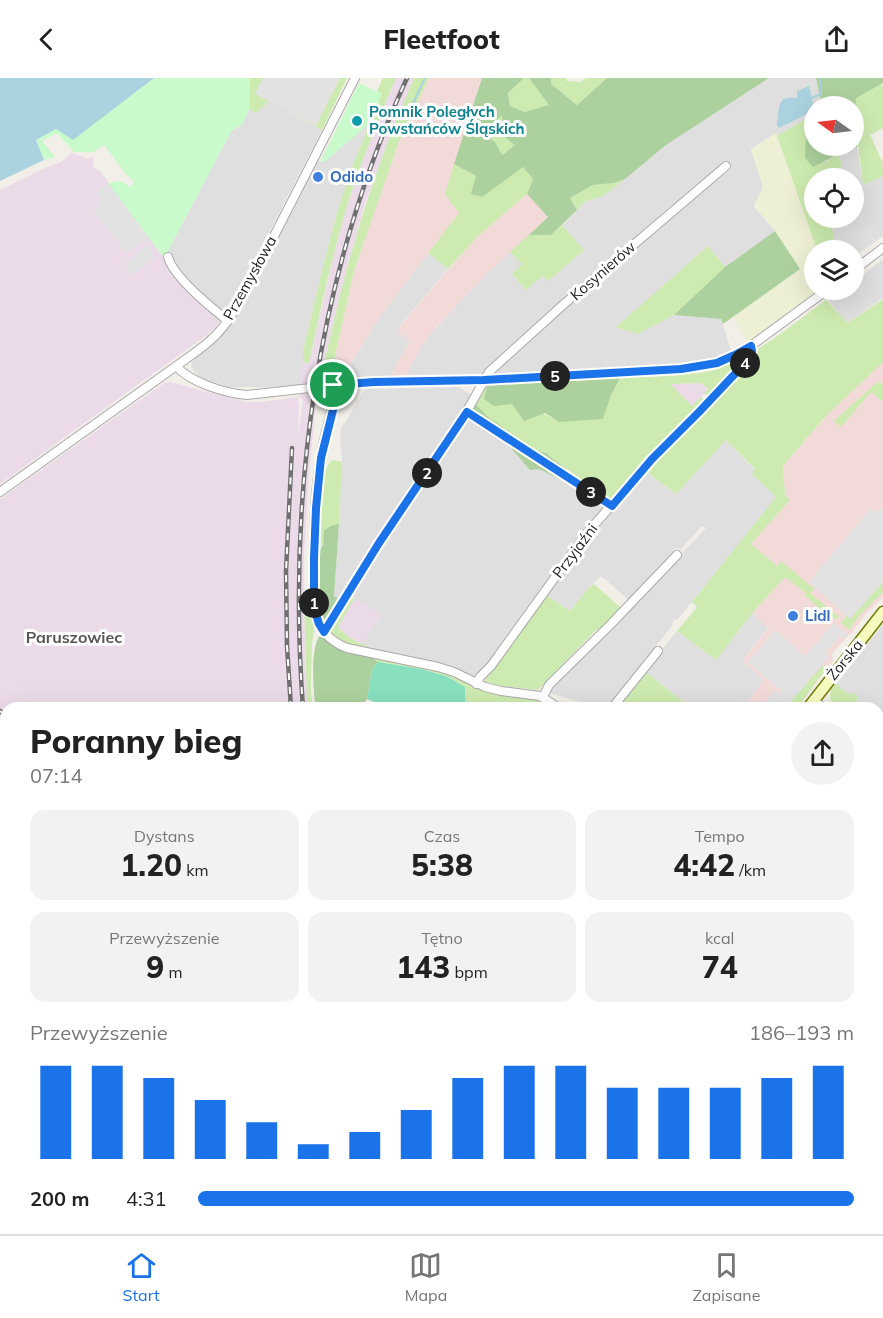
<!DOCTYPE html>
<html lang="pl">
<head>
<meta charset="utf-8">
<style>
  body { margin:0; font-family:Mulish,sans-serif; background:#f2f2f2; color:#222; height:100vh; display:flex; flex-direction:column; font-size:22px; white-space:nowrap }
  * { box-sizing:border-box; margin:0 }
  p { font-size:20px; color:#767676 }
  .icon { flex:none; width:33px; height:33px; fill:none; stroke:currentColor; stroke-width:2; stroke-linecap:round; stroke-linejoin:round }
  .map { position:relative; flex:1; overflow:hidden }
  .panel { position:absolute; left:0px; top:624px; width:884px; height:532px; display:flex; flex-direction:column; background:#fff; border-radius:18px 18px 0 0; box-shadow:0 6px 24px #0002 }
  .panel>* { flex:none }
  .needle { width:39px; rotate:284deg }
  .tools { position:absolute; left:804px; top:18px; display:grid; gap:12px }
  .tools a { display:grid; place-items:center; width:60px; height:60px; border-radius:50%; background:#fff; box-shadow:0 6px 24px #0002; font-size:30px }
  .pin { position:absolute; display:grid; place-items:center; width:51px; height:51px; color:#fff; margin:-26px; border:3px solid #fff; border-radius:50%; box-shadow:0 2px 6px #0007 }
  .km { position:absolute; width:30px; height:30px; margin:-15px; border-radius:50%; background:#222; color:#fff; font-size:16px; line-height:30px; text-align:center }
  .round { display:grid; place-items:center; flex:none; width:63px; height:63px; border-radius:32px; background:#f2f2f2 }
  .summary { display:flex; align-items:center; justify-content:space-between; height:102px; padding:0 30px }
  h1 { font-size:33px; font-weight:800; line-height:45px }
  .stats { display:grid; grid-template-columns:repeat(3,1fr); gap:9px; height:102px; padding:6px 30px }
  .stats div { display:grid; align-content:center; border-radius:15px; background:#f2f2f2; text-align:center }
  .stats b { font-size:30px; font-weight:800 }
  .stats small { font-size:16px; font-weight:400 }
  .stats p { font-size:16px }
  .chart { height:168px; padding:12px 30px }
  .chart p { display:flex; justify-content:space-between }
  .chart svg { width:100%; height:108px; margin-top:6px; stroke:#1a73e8; stroke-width:6 }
  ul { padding:0 30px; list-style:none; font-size:20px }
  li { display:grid; grid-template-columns:96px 72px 1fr; align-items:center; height:45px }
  li i { height:15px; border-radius:8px; background:#1a73e8 }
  header { display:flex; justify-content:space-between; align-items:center; height:78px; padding:0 30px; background:#fff; font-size:27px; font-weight:800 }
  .tabs { display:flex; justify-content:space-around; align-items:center; height:84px; border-top:2px solid #e0e0e0; background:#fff; font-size:16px; color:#767676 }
  .tabs a { display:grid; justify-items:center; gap:3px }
  .tabs .on { color:#1a73e8 }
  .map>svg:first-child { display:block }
  .residential { fill:#e0dfdf }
  .commercial { fill:#f2dad9 }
  .industrial { fill:#ebdbe8 }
  .construction { fill:#c7c7b4 }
  .farmland { fill:#eef0d5 }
  .grass { fill:#cdebb0 }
  .forest { fill:#add19e; fill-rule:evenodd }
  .park { fill:#c8facc }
  .pitch { fill:#88e0be }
  .parking { fill:#e2e2e2 }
  .water { fill:#aad3df }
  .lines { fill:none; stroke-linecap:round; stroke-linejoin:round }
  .stream { stroke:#aad3df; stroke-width:2 }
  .street-casing { stroke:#a9a9a9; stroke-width:10 }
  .secondary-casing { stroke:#707d05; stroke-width:13 }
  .street { stroke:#fff; stroke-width:8 }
  .secondary { stroke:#f7fabf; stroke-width:10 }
  .rail-casing { stroke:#707070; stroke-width:4.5 }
  .rail { stroke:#fff; stroke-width:2; stroke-dasharray:7; stroke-linecap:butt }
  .secondary-bridge-casing { stroke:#707d05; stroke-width:13; stroke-linecap:butt }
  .secondary-bridge { stroke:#f7fabf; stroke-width:10 }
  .route-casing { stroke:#fff; stroke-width:12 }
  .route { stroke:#1a73e8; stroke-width:8 }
  .culture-dot { fill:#0f9aa8; stroke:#fff; stroke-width:2 }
  .shop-dot { fill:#3f7fe0; stroke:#fff; stroke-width:2 }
  .labels { text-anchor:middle; stroke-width:6; stroke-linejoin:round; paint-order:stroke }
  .culture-label { font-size:15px; font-weight:bold; fill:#0d838f; stroke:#fff; text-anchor:start }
  .shop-label { font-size:15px; font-weight:bold; fill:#366cbe; stroke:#fff; text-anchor:start }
  .street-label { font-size:15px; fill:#222; stroke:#fff }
  .neighbourhood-label { font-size:16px; font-weight:bold; fill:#555; stroke:#fff }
</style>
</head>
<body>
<header><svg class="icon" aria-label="back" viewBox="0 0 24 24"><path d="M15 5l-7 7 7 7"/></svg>Fleetfoot<svg class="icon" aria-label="share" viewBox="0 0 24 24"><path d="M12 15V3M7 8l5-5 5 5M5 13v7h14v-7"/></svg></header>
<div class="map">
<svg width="883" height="1156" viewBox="0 0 883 1156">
  <rect width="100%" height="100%" fill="#f2efe9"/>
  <path class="residential" d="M769,0H816L822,28H814V36L777,58L776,55L751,71L763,109L754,128L775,153L725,189L708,168L690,184L638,256L674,237L721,241L731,272L692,289L492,299L555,236L732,90L727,84L671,128L580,207L511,268L483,296L406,297L422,267L429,257L490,192H491L510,174L522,186L512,196L525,211L542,197L547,203L584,172L562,147L586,123L603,118L666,67Z
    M269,23L322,52L229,232L218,246L164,180L232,52L242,47L249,31L256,34Z
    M369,46L347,104L328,170L303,273V284L300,307L265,309H229L201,300L195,295L191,288L192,284L195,280L225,254L316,83L324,84Z
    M857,69L863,107L883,98V158L854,179V172H836L831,145L841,140H854V100H844L839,76Z
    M428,175L448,191L402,245L397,254L410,262L390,298L342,301L378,241Z
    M883,181V220L848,245L828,223L844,212H854V204Z
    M459,309L471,317L340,522L334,518L339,446L342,381L340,359L341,351L365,311Z
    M467,338L503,361L539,391L567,402L598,424L608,429L482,594L471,600L414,581L413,579L370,570L361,567L381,537L368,528L354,521L351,512Z
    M726,362L755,392L753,397L777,419L677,542L674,541L672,548L606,629L577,623L550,615L552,609L706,450L702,448L680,472L677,470L629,522L601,498L586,513L570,533L546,517L605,438L645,393L676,416Z
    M753,534L768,550L742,583L764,602L743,630H691L647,595L663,570L677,553L716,582Z
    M883,546V642L878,640V630H842L836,606Z
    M0,1110H6V1150L23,1151V1156H0Z
    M117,1150L119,1151L116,1156H31L32,1151Z"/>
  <path class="commercial" d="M429,0H482L445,116L459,135L378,241L348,290L334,282L354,193L398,66Z
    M527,116L549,139L491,192H490L435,250L422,267L406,297L390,298L410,262L397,254L402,246L446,194L478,158Z
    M883,273V519L867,535L854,551L852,556L850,555L832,576L833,583L797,630H743L764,602L742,583L768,551L753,534L785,499L807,516L813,511L782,484L777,488L751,466L790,421L785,417L783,388Z
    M878,952L883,956V1023L878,1038Z
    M0,978L6,983V1082L0,1080Z"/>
  <path class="industrial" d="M396,0H414L389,62L366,123L348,185L321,299H326L331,312L317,317L310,386L304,478L305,574L308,630H6V885L0,882V421L164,305L170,304L246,324H261L298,319L299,328L298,358L303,322L299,319L300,302L303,284L309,285L338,158L353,110L369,65Z
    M72,75L88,81L93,79L94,90L101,94L164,180L218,246L207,257L0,406V112L47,89L61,84Z
    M701,305L708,312L692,328L669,306Z
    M354,521L368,528L381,537L361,567L346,557L338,549Z
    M878,713L883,715V956L878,952Z
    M883,1023V1156H857L845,1151L878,1150V1038Z"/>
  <path class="construction" d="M492,1150L746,1151L743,1156H488Z"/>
  <path class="farmland" d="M776,55L817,172H814V212H818L748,265L733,239L799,191L775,153L754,128L763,109L751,71Z"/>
  <path class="grass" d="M250,0H347L322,52L269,23L256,35L249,31Z
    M383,0H396C374,52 352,105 338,160C327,201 318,243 309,285L303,284V273C316,220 327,167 343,116C354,82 368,49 382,16L377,13Z
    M414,0H429L398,66L354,193L334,282L330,281L326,299L321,300C330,261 338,221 349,183C366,121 388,59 414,0Z
    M524,0H529L550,28L525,34L510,28L508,15Z
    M551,0H566L567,3L581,4L586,0H607L577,27L551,6Z
    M881,6L883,9V50L870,57L883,85V98L863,107L855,42L856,19Z
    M502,36L515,67L502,77L482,54Z
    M814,36V39L806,46L805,80L825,84L839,76L844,100H814V140H841L831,145L836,172H817L777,58Z
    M454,86L476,98L523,89L533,101L527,116L478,158L448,191L428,175L459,135L445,116Z
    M625,101L603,118L586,123L577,132L570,120L593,107L614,105Z
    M562,147L584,172L548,203L542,198L526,212L512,196L522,186L510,174L529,157H551Z
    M708,168L725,189L674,237L638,256L616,249Z
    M883,221V284L825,339L783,388L785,417L790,422L751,466L777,488L781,483L813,510V512L810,515L839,539L837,541L833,539L831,541L804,517L806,515L785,499L753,534L716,582L677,553L697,529L692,524L776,419L753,397L752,396L755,391L726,362L676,416L644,392L753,280L759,270L772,262L826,222L848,245Z
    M746,281L710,318L706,317L704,315L708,311L701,305L670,306L692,328L701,319L703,321V327L611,422H606L570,399L573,395L546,375L535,372L487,338L475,325L487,307L484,321C499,331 498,325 512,326C529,328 545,336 559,344L611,317L620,300C649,298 680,299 710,293C722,290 733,284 746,281Z
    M876,305H883V324L871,314L841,349L834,343Z
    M332,382L342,384L339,446L333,447L318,474L324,393Z
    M883,504V514L859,538L849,552L841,545L847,537L851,540Z
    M594,506L621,530L603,550L596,552L538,612L495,607L486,604L485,602L542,521L544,522L547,518L570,533L586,513Z
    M350,518L354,521L338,549C358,571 386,574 414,579V581L343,566L331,556L330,549Z
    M304,522L311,523L315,546L312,565L311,602V616L313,630H308L307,622Z
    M858,578L836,606L849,617L852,614L859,619L850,630C837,630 827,627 831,611Z
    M373,580L421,588L537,621L545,625L549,630H465V609L446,598L421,591L378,584Z
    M822,588L826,591L797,630H785Z
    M647,595L691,630H621L618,627Z"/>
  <path class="forest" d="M482,0H524L508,15L510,28L525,34L549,27L529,0H551V6L577,27L607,0H769L666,67L625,101L614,105L593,107L570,120L577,132L551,157H529L548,139L527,116L533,101L523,89L482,119L471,116L476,98L454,86ZM502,37L503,58L515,67L502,77L495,64L482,54Z
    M816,0H883V5L856,20L855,42L857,69L839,76L813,89L805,80L806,46L814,39V68H854V28H822Z
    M775,153L800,191L723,246L721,241L674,237L725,189Z
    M615,299L620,300L611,317L603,341L559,344L545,335L524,343L512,326L494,328L484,321L487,307L493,306Z
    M475,325L487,338L535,372L546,375L573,396L565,404L539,391L530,392L503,361L467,338Z
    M339,446L334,518L340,522L326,545H322L318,531V474L323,467L324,452L333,447Z
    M320,557L346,573L373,580L378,584L372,592L367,621L360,630H316C313,613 310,570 320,557Z
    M0,914L6,917V983L0,978Z
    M383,1150L388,1156H167L155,1151Z"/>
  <path class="park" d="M154,0H250L249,31L242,47L232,52L164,180L108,105L120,103L130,109L134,104L125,95L104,67L93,74H74L57,55L42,63L55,79L44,82L36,62L56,51L73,61Z
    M359,5L382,16L369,46L324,84H320Z"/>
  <path class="pitch" d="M378,584L421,591L446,598L465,609V630H390L367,621L372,592Z"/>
  <path class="parking" d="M263,0H340L316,48L255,16Z
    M108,105L149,160L126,175L93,132L101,126L96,114Z
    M148,166L155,182H152L131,198L125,185Z
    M883,430V504L850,541L809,504L870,431L874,435Z
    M834,545L848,557L844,561L840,558L825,575L829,579L785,630H760L775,612L780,616L782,614L748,584L775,552L805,578Z"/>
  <path class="water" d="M0,0H154L73,62L56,51L36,62L44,82L0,103Z
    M809,8L813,25L811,34L779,50L777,47C780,33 775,16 796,20L797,19V13Z"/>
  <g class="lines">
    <path class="stream" d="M812,20L821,16L820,0
      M408,36L425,0
      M245,1150L250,1156"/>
    <g class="street-casing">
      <path id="street" d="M168,179C174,200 211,229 228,243
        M854,192L883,170
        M176,288C191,305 225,315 247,317L355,305L484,302L689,290L717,285L744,273L827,212
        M333,307L335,312V320C330,339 324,358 321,378C314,417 313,458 314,497C314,511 312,526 316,539C320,554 334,565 347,570L438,589L454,594L485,609L501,613L540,618L559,630
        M467,335L611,427
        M0,414L186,281C196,274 206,267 215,258C231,242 240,222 251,203L355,0
        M324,553L379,465L463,340L489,294L564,226L726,88
        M476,606L480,599L491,588L587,455L652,381L699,334L749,281L752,273L751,268
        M543,619L549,607L610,547L677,477
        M813,622L824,630
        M612,630L658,573
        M878,647L883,648
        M27,1156V1150"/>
    </g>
    <g class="secondary-casing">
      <path id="secondary" d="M808,630L883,534
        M0,1091L6,1093
        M138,1150L149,1156"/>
    </g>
    <use href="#street" class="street"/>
    <use href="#secondary" class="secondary"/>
    <g class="rail-casing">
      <path id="rail" d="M291,630L287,568L286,493L292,370
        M303,630C287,416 317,196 407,0
        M0,633L6,638
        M0,897L6,900
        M391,1150L397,1156
        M445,1150L447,1156"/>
    </g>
    <use href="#rail" class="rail"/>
    <g class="secondary-bridge-casing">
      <path id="secondary-bridge" d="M432,1156L439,1150"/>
    </g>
    <use href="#secondary-bridge" class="secondary-bridge"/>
  </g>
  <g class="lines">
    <g class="route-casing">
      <path id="route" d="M751,268L752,273L749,281L699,334L652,381L612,428L467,334L379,465L324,554L319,546L314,530V480L316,430L321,380L336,320L335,312L333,307L374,304L484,302L681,291L717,285L737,276Z"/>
    </g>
    <use href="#route" class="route"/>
  </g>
  <circle class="culture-dot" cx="357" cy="43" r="6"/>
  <g class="shop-dot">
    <circle cx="318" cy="99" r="6"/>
    <circle cx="793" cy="538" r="6"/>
  </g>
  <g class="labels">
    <g class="culture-label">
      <text x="369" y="39">Pomnik Poległych<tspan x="369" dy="17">Powstańców Śląskich</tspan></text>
    </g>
    <g class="shop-label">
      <text x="330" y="104">Odido</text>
      <text x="805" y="543">Lidl</text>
    </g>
    <g class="street-label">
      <text transform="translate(603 193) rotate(-41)" y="5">Kosynierów</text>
      <text transform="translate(250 200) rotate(-61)" y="5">Przemysłowa</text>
      <text transform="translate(575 473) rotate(-53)" y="5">Przyjaźni</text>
      <text transform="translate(845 582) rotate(-51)" y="5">Żorska</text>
    </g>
    <g class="neighbourhood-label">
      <text x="74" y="565">Paruszowiec</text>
    </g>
  </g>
</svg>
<div class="tools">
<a><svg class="needle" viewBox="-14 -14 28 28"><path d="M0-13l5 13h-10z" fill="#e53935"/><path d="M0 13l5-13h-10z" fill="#767676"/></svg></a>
<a><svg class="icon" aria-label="locate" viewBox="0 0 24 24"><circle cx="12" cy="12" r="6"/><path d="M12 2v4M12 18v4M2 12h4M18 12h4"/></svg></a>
<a><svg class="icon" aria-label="layers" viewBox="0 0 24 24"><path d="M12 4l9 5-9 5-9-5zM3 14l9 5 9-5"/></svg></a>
</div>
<div class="pin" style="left:333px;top:307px;background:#1e9e55"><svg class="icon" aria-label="arrive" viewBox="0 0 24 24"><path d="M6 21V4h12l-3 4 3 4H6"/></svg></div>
<b class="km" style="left:314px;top:525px">1</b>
<b class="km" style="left:427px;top:395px">2</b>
<b class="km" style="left:591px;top:414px">3</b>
<b class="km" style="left:745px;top:285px">4</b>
<b class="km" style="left:555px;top:298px">5</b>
<section class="panel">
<div class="summary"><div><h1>Poranny bieg</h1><p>07:14</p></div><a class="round"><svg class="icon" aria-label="share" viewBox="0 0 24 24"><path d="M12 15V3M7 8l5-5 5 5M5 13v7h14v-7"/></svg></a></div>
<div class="stats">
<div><p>Dystans</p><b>1.20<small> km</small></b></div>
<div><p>Czas</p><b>5:38</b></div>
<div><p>Tempo</p><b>4:42<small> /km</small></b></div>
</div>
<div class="stats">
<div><p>Przewyższenie</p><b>9<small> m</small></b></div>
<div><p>Tętno</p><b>143<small> bpm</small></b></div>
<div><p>kcal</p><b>74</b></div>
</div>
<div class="chart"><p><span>Przewyższenie</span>186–193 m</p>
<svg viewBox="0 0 160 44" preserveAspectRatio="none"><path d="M5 44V6M15 44V6M25 44V11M35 44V20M45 44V29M55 44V38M65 44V33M75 44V24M85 44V11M95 44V6M105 44V6M115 44V15M125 44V15M135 44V15M145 44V11M155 44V6"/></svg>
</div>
<ul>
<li><b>200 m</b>4:31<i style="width:100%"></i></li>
</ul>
</section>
</div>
<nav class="tabs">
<a class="on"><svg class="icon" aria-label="home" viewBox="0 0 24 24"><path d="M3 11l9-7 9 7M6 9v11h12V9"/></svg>Start</a>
<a><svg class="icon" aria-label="map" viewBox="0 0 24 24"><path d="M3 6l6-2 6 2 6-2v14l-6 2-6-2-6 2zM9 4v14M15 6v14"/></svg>Mapa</a>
<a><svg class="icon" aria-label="saved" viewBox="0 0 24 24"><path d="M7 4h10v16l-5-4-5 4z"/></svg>Zapisane</a>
</nav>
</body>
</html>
